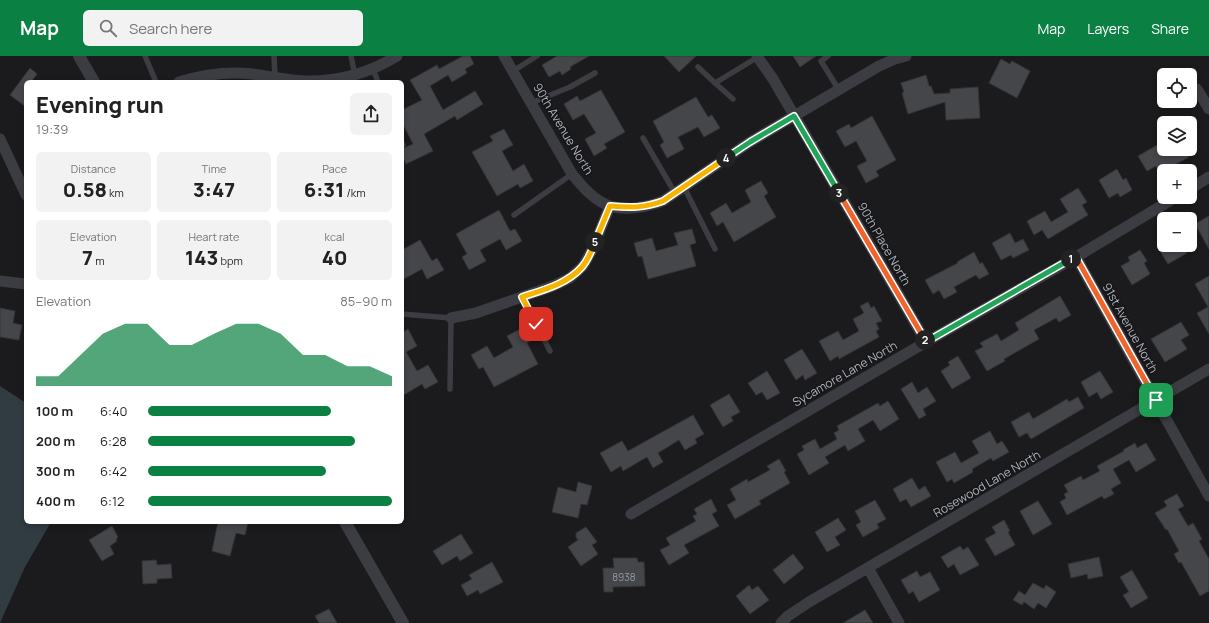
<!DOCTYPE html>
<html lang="en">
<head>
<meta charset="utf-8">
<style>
  body { margin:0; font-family:Manrope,sans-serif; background:#f2f2f2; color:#222; height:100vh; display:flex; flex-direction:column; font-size:15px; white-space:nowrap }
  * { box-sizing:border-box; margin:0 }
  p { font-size:13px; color:#767676 }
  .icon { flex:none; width:22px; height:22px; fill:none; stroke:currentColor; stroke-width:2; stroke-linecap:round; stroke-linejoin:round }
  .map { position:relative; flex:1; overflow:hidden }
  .details { position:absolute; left:24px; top:24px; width:380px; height:444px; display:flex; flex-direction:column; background:#fff; border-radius:6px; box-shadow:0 2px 6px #0003 }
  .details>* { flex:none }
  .controls { position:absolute; left:1157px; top:12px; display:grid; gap:8px }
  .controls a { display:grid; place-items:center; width:40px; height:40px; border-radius:6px; background:#fff; box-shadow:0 2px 6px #0003; font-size:20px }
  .pin { position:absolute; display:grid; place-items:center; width:34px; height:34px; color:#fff; margin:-17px; border-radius:8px; box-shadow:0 2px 6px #0006 }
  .km { position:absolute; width:20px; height:20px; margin:-10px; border-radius:50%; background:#222; color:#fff; font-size:11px; line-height:20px; text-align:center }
  .round { display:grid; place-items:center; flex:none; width:42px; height:42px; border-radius:6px; background:#f2f2f2 }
  .summary { display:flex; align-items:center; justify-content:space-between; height:68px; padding:0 12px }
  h1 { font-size:22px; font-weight:800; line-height:30px }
  .stats { display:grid; grid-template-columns:repeat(3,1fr); gap:6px; height:68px; padding:4px 12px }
  .stats div { display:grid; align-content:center; border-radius:6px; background:#f2f2f2; text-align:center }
  .stats b { font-size:20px; font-weight:800 }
  .stats small { font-size:11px; font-weight:400 }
  .stats p { font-size:11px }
  .chart { height:112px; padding:8px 12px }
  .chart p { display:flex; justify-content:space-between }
  .chart svg { width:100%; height:72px; margin-top:4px; fill:#0b8043; opacity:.7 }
  ul { padding:0 12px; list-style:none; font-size:13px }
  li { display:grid; grid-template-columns:64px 48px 1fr; align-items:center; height:30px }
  li i { height:10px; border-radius:5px; background:#0b8043 }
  header { display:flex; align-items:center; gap:24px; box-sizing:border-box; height:56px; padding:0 20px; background:#0b8043; color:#fff }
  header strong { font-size:19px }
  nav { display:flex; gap:22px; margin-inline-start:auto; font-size:14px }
  .search { width:280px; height:36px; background:#f2f2f2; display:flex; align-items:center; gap:10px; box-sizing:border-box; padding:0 14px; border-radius:6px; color:#767676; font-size:15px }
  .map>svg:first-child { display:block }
  .water { fill:#303b42 }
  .building { fill:#45464a; stroke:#353539 }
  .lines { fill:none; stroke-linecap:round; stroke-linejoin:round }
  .service { stroke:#3c3d42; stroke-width:5.5 }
  .minor { stroke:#3c3d42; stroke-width:11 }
  .tertiary { stroke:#3c3d42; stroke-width:12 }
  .split-1-casing { stroke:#fff; stroke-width:8 }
  .split-2-casing { stroke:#fff; stroke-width:8 }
  .split-3-casing { stroke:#fff; stroke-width:8 }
  .split-4-casing { stroke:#fff; stroke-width:8 }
  .split-5-casing { stroke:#fff; stroke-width:8 }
  .split-6-casing { stroke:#fff; stroke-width:8 }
  .split-1 { stroke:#f0652b; stroke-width:5 }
  .split-2 { stroke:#22a559; stroke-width:5 }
  .split-3 { stroke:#f0652b; stroke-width:5 }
  .split-4 { stroke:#22a559; stroke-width:5 }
  .split-5 { stroke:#f5b400; stroke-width:5 }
  .split-6 { stroke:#f5b400; stroke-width:5 }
  .labels { text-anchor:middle; stroke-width:3; stroke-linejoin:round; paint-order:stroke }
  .number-label { font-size:10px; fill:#9398a0 }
  .street-label { font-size:12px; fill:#adb3bc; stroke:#161618 }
</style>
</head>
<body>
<header>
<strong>Map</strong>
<div class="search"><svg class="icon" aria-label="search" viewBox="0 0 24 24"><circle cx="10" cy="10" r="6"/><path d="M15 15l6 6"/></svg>Search here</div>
<nav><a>Map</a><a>Layers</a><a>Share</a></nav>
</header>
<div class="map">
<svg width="1209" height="567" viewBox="0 0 1209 567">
  <rect width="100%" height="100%" fill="#1b1b1d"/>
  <path class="water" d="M0,330L26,347V466H51L25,511L0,567Z"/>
  <path class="building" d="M463,0H470L474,8L465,13L467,17L452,26L448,19L430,30L443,54L475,35L483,48L457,64L455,60L424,78L433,95L406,108L402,101V93L413,88L402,66V54L422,44L410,24L437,9L439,13Z
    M557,0H589L570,11L571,13L562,19L560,15L549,21L542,9Z
    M664,0H696L679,16Z
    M793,0H816L800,11Z
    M1001,3L1010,8L1012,5L1030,15L1017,42L989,27Z
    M30,12L37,18L31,26H26V51L10,39Z
    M926,19L929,30H931L934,38L950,37V33L978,31L980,62L946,64L945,46L908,58L902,37L904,36L901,27Z
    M601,34L625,76L604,88L607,92L594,100L585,83L596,77L584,58L573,64L564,48L577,40L580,45Z
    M696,41L708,61L712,59L720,72L704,81L698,71L678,81L684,93L667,102L660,89L664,86L653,65Z
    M872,60L896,104L876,115L879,120L866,127L857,110L867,105L856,85L845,91L836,75L849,68L851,72Z
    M504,73L513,89L502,95L513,115L524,108L533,125L520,132L518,128L497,140L472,96L493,85L490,80Z
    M1159,88L1162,93H1185L1189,101L1160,117L1156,110L1147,115L1138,100Z
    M1117,113L1123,124L1126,122L1132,134L1120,141L1118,137L1109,142L1099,124Z
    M761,125L768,137L764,140L776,161L734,186L723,166L717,170L710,157L726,147L732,157L751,146L745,134Z
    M1078,132L1087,146L1082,149L1088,159L1048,183L1042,174L1034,179L1027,165L1045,155L1051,166L1068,156L1060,143Z
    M499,154L510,175L515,173L522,185L506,194L500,183L480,194L486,205L469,214L462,201L467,198L456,178Z
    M1209,160V193L1195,168Z
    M692,173L696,187L690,189L696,210L648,223L642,200L638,201L634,187L652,182L656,195L678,189L674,177Z
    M1010,177L1015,187L1023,183L1029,194L1013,202L1011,199L1001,204L992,187Z
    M420,184L432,205L437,202L444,214L427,223L422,213L402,224V194Z
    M1170,189H1182L1187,197L1168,208L1160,195Z
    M1140,194L1147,205L1144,207L1150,218L1132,229L1121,210L1130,205L1128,201Z
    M974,196L980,208L982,206L989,218L979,223L976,219L954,231L957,236L944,243L939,234L933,238L925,224L958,207L957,206Z
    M1209,220V278L1197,257L1208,251L1195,228Z
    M1060,240L1071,259L1059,266L1056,262L1034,274L1039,283L1004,303L1005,305L987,315L975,295L983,291L980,287L997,278L1001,285L1019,274L1015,267Z
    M868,246L871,252L874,250L882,265L876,267L879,273L876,275L879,281L839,303L838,300L830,305L819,285L838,275L843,284L859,275L853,263L864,257L860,250Z
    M0,252L15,255L13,267L22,269L19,284L0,281Z
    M1181,266L1189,279L1181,284L1187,293L1165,306L1151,283Z
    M524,271L531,284L527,287L538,308L494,331L483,311L479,313L471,299L487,290L494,302L513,291L507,280Z
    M408,273L417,290L406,296L417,315L428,309L438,326L425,333L422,328L402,340V277Z
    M802,293L817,317L805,324L803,319L796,324L784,304Z
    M958,300L971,322L952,333L941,315L950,309L948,306Z
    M767,315L780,337L767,344L762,336L756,339L748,327Z
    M1100,315L1113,336L1101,343L1097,336L1089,341L1081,326Z
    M912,326L918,337L927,331L936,345L923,353L926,359L919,363L901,333Z
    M729,338L740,356L731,361L733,365L723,371L710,349Z
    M1078,341L1084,352L1031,383L1027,377L1019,381L1011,366L1029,356L1033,363L1067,343L1069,346Z
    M888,345L899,363L880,375L873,364L858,373L865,385L848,395L845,389L825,401L829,407L809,419L797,398L804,394L802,390L815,383L820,393L837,383L834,377L839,374L837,370L878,347L880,350Z
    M693,359L704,378L695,383L697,387L685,394L679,384L658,397L663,406L653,412L647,401L623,415L621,410L611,416L600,397L622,385L628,395Z
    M990,375L997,388L1002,385L1009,396L993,405L991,402L972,413L973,416L954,427L952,423L947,426L936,406L955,396L961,407L979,397L972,385Z
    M1135,387L1137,392L1146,387L1156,404L1136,416L1129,404L1113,413L1121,427L1111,433L1114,438L1104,443L1102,440L1067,459L1060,446L1066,442L1064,438L1068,436L1064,429L1081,420L1083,424L1100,415L1097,410L1124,395L1123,394Z
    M779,403L786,415L784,416L790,427L759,445L761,448L735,463L727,449L736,444L730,433L747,423L748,426L770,414L767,410Z
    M912,422L919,434L925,430L931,440L911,451L906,443L900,446L893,433Z
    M578,426L592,430L587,449L581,448L578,462L552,456L558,431L576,436Z
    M1177,438L1184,450L1178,453L1188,470L1193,467L1202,483L1199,485L1209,503V535L1200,540L1181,506L1179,507L1174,498L1179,495L1167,473L1166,474L1155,457L1167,450L1164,445Z
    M711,443L717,455L712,458L719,470L684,489L689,497L669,509L660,494L670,489L666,482L696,465L693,460L697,458L694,453Z
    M875,444L886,463L877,468L879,472L863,481L856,469L861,466L855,455Z
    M1038,445L1052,468L1033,479L1020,455Z
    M838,462L846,474L835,481L840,489L827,496L815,476Z
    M1004,464L1010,475L1008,476L1015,489L995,500L985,483L996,477L992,471Z
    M218,466H248L245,479L236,477L230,500L212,495Z
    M112,470L118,481L116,483L117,485L110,490L114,498L102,505L89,484Z
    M586,471L597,486L592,489L598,498L581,510L568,491L578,484L576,481V477Z
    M461,478L473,497L460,505L457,500L442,509L433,495Z
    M960,490L963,494L968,491L979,509L960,519L954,508L948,512L941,501Z
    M793,498L804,512L784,528L773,514Z
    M1099,501L1103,520L1088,523L1087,518L1071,522L1068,508Z
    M613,502H637L638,506H644L645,530L613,531V536H604L603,512H614Z
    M156,504L157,509L171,508L172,522L157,523V527L143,528L142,505Z
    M492,506L503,526L480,538L478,534L467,540L461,529L472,523L469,519Z
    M1132,514L1148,542L1131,552L1123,539L1129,536L1120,521Z
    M917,515L920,521L930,516L940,534L919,546L913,535L909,538L901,524Z
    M1033,527L1044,533L1046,529L1056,536L1046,552L1038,547L1034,553L1024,546L1022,549L1013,544L1019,535L1025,539Z
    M749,529L752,534L758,530L769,544L750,558L736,540Z
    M329,553L337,567H319L315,560Z
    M865,554L873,567H843Z"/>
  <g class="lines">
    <path class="service" d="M145,0L156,26
      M274,0L275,21
      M351,0L355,19
      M828,0L821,5L839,34
      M698,11L715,27
      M373,13L378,26
      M513,15L537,0
      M733,43L715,27L758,1
      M531,47L570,31L595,17
      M643,82L675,137
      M402,87L403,89
      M684,131L715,193
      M514,159L572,118
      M522,241L550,295
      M402,258L451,262L450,333"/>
    <path class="minor" d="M504,0L572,118C582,130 594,145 610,150C626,155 648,151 663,145L750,86L879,10L895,3L906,0
      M757,0L773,23L926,286
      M179,26C202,19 228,15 252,18C269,20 286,24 304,25C337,26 369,17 397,0
      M1197,33L1209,53
      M0,83L26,139
      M1190,133L1209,121
      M1076,201L1209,440
      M0,225L26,228
      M451,262L476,257L553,230L570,222L583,210L592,194L610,150
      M631,458L926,286L1076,201L1176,141
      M868,512L899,567
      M781,567L788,560L809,546L1209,313"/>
    <path class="tertiary" d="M79,0L94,26
      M345,466L403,567"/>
  </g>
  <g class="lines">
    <g class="split-1-casing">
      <path id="split-1" d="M1071,203L1076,201L1156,344"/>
    </g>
    <g class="split-2-casing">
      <path id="split-2" d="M925,284L926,286L1071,203"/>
    </g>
    <g class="split-3-casing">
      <path id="split-3" d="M839,137L925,284"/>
    </g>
    <g class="split-4-casing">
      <path id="split-4" d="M726,102L750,86L794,60L839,137"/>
    </g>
    <g class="split-5-casing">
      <path id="split-5" d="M595,186L610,150C630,152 644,152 663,145L726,102"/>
    </g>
    <g class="split-6-casing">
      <path id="split-6" d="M536,268L522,241C543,234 567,228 582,211C588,204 592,194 595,186"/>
    </g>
    <use href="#split-1" class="split-1"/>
    <use href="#split-2" class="split-2"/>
    <use href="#split-3" class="split-3"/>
    <use href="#split-4" class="split-4"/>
    <use href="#split-5" class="split-5"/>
    <use href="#split-6" class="split-6"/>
  </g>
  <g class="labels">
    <g class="number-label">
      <text x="624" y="525">8938</text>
    </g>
    <g class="street-label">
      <text transform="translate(563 73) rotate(59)" y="4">90th Avenue North</text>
      <text transform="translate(884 188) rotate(60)" y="4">90th Place North</text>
      <text transform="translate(1130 272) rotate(61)" y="4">91st Avenue North</text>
      <text transform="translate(845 318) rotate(-30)" y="4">Sycamore Lane North</text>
      <text transform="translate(987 428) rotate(-30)" y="4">Rosewood Lane North</text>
    </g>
  </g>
</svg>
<div class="controls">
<a><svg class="icon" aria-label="locate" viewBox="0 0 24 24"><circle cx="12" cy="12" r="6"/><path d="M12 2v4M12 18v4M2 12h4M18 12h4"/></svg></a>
<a><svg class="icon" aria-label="layers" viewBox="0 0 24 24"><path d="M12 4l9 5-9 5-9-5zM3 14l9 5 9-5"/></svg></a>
<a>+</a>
<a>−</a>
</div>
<div class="pin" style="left:1156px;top:344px;background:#1e9e55"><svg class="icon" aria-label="arrive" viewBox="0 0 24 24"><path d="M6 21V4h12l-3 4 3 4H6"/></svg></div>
<div class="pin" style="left:536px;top:268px;background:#d93025"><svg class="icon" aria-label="check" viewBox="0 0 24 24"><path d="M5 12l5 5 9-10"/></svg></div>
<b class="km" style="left:1071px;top:203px">1</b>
<b class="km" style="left:925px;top:284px">2</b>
<b class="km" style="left:839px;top:137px">3</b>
<b class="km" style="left:726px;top:102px">4</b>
<b class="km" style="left:595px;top:186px">5</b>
<section class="details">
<div class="summary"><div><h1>Evening run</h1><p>19:39</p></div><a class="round"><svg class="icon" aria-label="share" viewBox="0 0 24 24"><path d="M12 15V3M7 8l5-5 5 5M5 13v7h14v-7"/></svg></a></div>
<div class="stats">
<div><p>Distance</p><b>0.58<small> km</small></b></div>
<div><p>Time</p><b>3:47</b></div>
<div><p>Pace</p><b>6:31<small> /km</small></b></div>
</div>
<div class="stats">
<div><p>Elevation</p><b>7<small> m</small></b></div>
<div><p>Heart rate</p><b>143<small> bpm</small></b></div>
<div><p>kcal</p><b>40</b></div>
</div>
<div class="chart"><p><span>Elevation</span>85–90 m</p>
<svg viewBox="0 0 160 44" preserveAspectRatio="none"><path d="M0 44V38L10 38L20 25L30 12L40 6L50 6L60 19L70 19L80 12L90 6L100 6L110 12L120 25L130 25L140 32L150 32L160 38V44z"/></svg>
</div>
<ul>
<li><b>100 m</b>6:40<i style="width:75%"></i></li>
<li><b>200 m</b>6:28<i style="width:85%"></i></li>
<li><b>300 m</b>6:42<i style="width:73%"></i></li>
<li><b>400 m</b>6:12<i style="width:100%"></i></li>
</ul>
</section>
</div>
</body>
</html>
